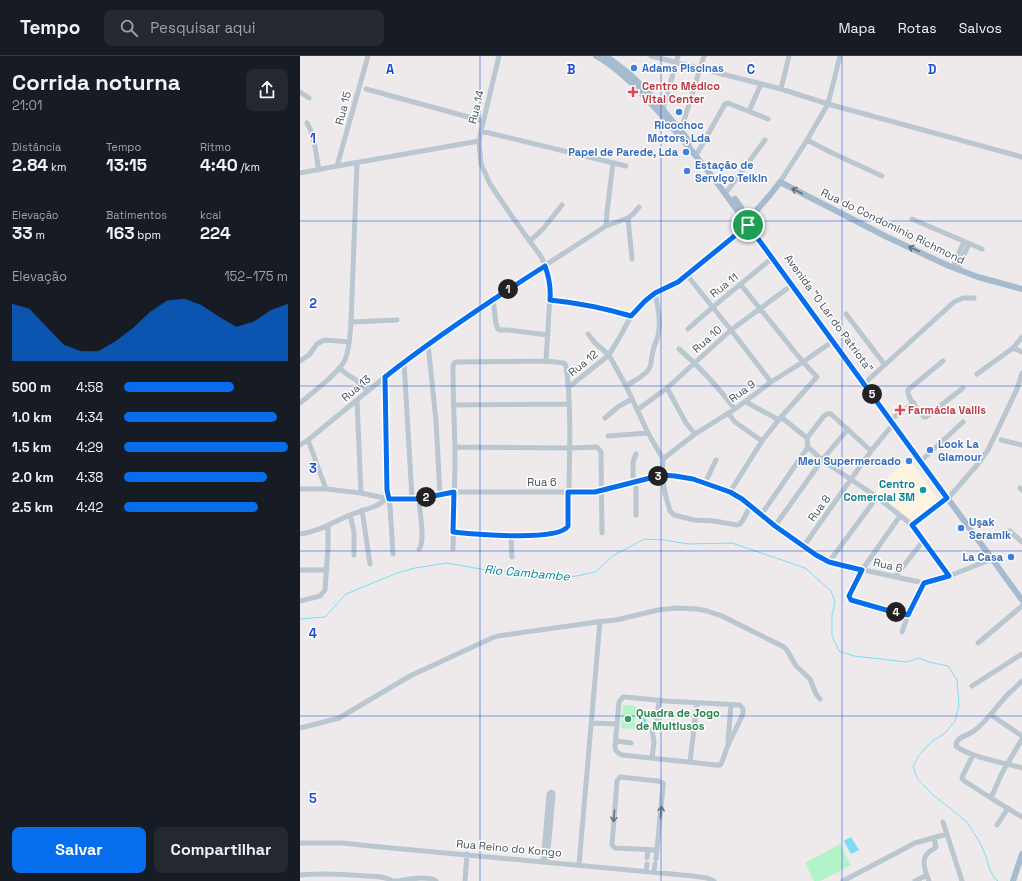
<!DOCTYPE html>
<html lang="pt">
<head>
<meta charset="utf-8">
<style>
  body { margin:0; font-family:"Space Grotesk",sans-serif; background:#242831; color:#f1f3f6; height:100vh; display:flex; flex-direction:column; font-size:15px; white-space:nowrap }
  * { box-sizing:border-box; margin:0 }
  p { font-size:13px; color:#9ea1a6 }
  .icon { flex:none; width:22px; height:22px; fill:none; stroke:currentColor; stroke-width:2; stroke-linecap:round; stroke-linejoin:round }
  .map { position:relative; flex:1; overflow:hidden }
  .panel { display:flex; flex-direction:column; background:#171b24; width:300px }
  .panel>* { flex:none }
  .pin { position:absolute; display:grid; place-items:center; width:34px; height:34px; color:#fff; margin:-17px; border:2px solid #fff; border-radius:50%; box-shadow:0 1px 4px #0007 }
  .km { position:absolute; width:20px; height:20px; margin:-10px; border-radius:50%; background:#222; color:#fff; font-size:11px; line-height:20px; text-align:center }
  .round { display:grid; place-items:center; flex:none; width:42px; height:42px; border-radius:8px; background:#242831 }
  .overview { display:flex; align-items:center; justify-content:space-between; height:68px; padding:0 12px }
  h1 { font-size:22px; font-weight:800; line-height:30px }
  .stats { display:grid; grid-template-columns:repeat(3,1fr); gap:6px; height:68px; padding:4px 12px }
  .stats div { display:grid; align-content:center }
  .stats b { font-size:17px; font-weight:800 }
  .stats small { font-size:11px; font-weight:400 }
  .stats p { font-size:11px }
  .chart { height:112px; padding:8px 12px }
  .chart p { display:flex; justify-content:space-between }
  .chart svg { width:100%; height:72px; margin-top:4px; fill:#066eed; opacity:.7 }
  .button { display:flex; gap:8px; margin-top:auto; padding:8px 12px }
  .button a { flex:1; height:46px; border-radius:8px; background:#066eed; color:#fff; font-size:16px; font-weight:800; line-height:46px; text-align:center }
  .button a+a { background:#242831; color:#f1f3f6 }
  ul { padding:0 12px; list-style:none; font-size:13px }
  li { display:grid; grid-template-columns:64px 48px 1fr; align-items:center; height:30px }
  li i { height:10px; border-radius:5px; background:#066eed }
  header { display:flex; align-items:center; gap:24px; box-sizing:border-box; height:56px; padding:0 20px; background:#171b24; border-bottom:1px solid #363941 }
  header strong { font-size:19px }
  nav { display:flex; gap:22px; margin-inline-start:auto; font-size:14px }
  .search { width:280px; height:36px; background:#242831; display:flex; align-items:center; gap:10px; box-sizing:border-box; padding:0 14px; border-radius:8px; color:#9ea1a6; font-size:15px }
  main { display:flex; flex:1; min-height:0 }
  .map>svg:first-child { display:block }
  .commercial { fill:#fdf4df }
  .green { fill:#b2f3ca }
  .water { fill:#7addf5 }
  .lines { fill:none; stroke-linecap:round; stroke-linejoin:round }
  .stream { stroke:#7addf5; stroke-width:1 }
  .minor { stroke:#bac6d0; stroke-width:5 }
  .major { stroke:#a7bbce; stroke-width:6 }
  .oneway { stroke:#606f7d }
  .oneway2 { stroke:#66737d }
  .route-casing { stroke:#fff; stroke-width:8 }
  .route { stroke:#066eed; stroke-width:5 }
  .grid { fill:none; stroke:#1d4ed8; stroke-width:1; stroke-opacity:0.55 }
  .shop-dot { fill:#3f7fe0; stroke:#fff; stroke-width:1.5 }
  .health-dot { fill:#e0444e; stroke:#fff; stroke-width:1.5 }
  .culture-dot { fill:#0f9aa8; stroke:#fff; stroke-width:1.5 }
  .leisure-dot { fill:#2e9e5b; stroke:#fff; stroke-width:1.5 }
  .labels { text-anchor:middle; stroke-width:3; stroke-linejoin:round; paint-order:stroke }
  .shop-label { font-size:11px; font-weight:bold; fill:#366cbe; stroke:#fff; text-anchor:start }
  .health-label { font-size:11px; font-weight:bold; fill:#be3a42; stroke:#fff; text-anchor:start }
  .street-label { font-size:11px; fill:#424f5a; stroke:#fff }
  .culture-label { font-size:11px; font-weight:bold; fill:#0d838f; stroke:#fff; text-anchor:end }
  .leisure-label { font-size:11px; font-weight:bold; fill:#27864d; stroke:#fff; text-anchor:start }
  .water-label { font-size:12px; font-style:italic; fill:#02819f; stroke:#fff }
  .grid-label { font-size:13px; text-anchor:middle; font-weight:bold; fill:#1d4ed8; stroke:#fff; stroke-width:3; stroke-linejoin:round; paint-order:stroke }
</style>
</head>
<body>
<header>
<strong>Tempo</strong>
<div class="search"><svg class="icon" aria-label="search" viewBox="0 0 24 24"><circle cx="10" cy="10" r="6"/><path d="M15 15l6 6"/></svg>Pesquisar aqui</div>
<nav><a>Mapa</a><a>Rotas</a><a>Salvos</a></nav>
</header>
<main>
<section class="panel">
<div class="overview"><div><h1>Corrida noturna</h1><p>21:01</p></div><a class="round"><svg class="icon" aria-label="share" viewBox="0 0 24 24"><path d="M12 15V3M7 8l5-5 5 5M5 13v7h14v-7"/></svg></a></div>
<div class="stats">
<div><p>Distância</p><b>2.84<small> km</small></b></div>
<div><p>Tempo</p><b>13:15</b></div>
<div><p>Ritmo</p><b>4:40<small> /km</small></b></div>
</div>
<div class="stats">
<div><p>Elevação</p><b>33<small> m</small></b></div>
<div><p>Batimentos</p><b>163<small> bpm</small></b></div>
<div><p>kcal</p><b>224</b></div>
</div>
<div class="chart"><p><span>Elevação</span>152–175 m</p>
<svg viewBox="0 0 160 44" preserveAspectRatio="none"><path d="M0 44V9L10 12L20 23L30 34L40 38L50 38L60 32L70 24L80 14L90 7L100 6L110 10L120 17L130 23L140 20L150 13L160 9V44z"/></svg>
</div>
<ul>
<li><b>500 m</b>4:58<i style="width:67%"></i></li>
<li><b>1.0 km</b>4:34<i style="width:93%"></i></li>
<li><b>1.5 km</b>4:29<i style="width:100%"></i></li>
<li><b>2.0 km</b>4:38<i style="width:87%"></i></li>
<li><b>2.5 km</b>4:42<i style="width:82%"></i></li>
</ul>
<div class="button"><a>Salvar</a><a>Compartilhar</a></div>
</section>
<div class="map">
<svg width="722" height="825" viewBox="0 0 722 825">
  <rect width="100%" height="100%" fill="#eeeaeb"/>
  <path class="commercial" d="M609,403L638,444L612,464L575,437L591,418Z"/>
  <path class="green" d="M323,649L336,650L334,673L321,672Z
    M540,788L551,809L520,825H514L505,807Z"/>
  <path class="water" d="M340,658L347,659L345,675L339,674Z
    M551,781L559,794L551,798L544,785Z"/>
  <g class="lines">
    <path class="stream" d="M0,563L25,561L46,538L68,529L97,517L115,512L147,507L197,516L221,514L259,521L277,520L295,516L314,499L345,483L365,484L388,488L432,487L505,512L531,535L535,546L532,559V580L539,595L554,600L607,606L619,602L629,606L648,610L657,624L659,649L655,665L645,677L631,686L620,698L613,710L617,722L632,738L667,766L679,785L686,800L690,814L695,823L698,825"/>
    <path class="minor" d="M199,0L181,75L179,85L181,108L190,128L213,162L242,202L248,219L250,239L246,305
      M351,0L481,33L528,48L722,101
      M66,33L183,65
      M481,33L489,0
      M0,36L9,42
      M363,53L378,0
      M449,55L461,28
      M7,67C16,82 15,97 19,114
      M381,74L404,0
      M181,75L326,110
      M507,84L530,96L582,120
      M398,96L425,48L428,47L468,63
      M37,110L68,0
      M0,117L37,110L179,85
      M480,126L507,84L528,48L540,0
      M428,134L465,84
      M328,162L332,203
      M612,163L682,193
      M306,170L307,156L313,107
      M230,185L243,173L262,149
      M654,208L664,186
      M659,210L669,188
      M387,219L431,274L471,326
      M193,243L196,268L198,273L200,274H208L248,279
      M250,244C279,247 303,252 331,260
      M546,258L585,309
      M51,266L97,264
      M388,273C415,248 444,226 472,202
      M288,278L295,287L309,299L326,330L348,377L363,403L362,419L365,437L370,455L374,459L394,464L414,465L437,469L440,468L443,464L450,451
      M128,288L136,365L140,439
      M713,292L722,296
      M379,293C400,311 418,331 435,353
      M0,305L9,299L17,288L22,285L26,284L49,286
      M643,305L608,334C607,343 618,354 624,361H626L663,332
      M104,306L112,442
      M39,312L48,319L56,324L68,335
      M677,318L713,292L722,281
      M85,321L87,434L90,450L93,498
      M567,325L654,246L663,242H674
      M326,330C333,325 344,321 349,313C352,308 351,301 353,295C354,290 356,285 358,280C361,266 358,251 355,237
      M269,331L309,299L322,277L331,260L345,245L355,237L378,226L448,169
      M367,332L386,367L395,378
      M57,345L61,437
      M446,346L479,364
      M0,347C12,337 39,317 45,304C50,292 50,278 51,266L57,107
      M153,349L269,348
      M337,354L367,332L431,274L492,229
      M428,357L435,366L462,385
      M305,362L319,350L332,343
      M593,362L614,347
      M308,380L348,377
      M507,382L523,361C525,359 527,357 531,358L571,395
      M8,384L26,433
      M701,384L722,389
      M0,389L8,384L85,321L160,266L193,243L306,170L328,162L333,158L339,151
      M155,391L270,392L297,391L301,396L302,477
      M508,391L522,404L577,441L612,469L649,520
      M363,403L395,378L435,353L471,326L503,306L533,285
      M623,403L663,366
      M405,427L416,404
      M720,432L722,434
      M0,433H26L61,437L89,443H119L154,436H295L341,423L362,419L375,420L393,423L430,436L442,443L475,470L503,491L529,506L545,510L624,527L649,520L692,503
      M430,436L462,385L481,361L516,322L517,321L503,306L441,229
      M650,440L678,408L688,394L717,333L722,317
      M119,443C119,454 126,486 119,493
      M62,454L70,508
      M50,459L54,476V499
      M336,459V432L333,422V406L336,398
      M461,459L508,391L507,382L481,361
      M600,460L562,514L549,540L551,544L586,554L608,559
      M612,469L647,442
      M475,470L522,404L548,373
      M710,475L722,486
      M0,478C18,476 33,466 50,459C62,454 78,452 87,442
      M211,480L212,501
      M503,491L571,395L594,367
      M153,493C154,459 155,425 155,391C154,364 153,337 153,311L154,307L156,306L246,305L264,307L266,310C273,361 268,413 269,465C268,468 268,471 265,473C249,485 175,478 153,475
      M529,506L577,441
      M0,514H27
      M595,521L623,485
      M0,545L20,540L25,534L28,490V470
      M602,576L608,559L624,527
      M678,587L722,550
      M722,625C717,630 713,634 708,638C697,650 687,665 674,675C668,680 656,680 656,690C669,701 705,707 722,712
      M672,630L722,598
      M323,641H325L366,645L440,649L443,653V658L428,689L422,706L420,709H416L322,699C317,697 315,695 315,690L319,646Z
      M691,659L722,680
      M292,667L317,668
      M0,672L39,662L110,620L192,582L198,580L297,566L316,564L358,554L376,552L397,553L407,555L422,560L484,591L487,594L496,610L510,623L516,638L520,643
      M316,685L331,687
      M428,685L431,649
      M673,699L663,719L662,722L663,724L694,744L722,761
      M352,702L354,686L352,674L357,664L359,644
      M390,706L397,647
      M691,742L702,717L722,683
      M643,766L662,825
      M697,769L708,752
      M0,787H43L70,790L393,820L407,822L414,825
      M347,802L348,794
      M356,803L363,730V727L358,725L320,721L317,725L312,789L315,792L357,794
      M243,806L249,738L251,736L253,737V739L247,806
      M279,809L300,565
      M346,816L347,808
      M354,816L355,808
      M0,819C22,817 44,818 66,820C74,820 85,820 93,825
      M95,825C106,824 127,819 136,825
      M165,825L167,798
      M543,825L615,787L647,778
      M615,825L627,819
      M629,825C626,818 621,804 627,798C629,795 633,794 636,791L634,782"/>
    <path class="major" d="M296,0C314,10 329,24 343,39C370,67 394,97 418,128L722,544
      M306,0L331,19L347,35L390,86
      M435,143L458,176
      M449,163L470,139L480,126L558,166L587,181L649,210L678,221L722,233
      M713,825L722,798"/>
  </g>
  <defs><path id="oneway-shaft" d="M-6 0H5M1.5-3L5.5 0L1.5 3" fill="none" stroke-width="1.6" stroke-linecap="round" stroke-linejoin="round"/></defs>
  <g class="oneway">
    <use href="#oneway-shaft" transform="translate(497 135) rotate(-153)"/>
    <use href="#oneway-shaft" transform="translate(614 193) rotate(-155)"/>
  </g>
  <g class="oneway2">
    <use href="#oneway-shaft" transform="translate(361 756) rotate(-84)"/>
    <use href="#oneway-shaft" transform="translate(314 760) rotate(95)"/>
  </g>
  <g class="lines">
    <g class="route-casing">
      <path id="route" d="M448,169L647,442L612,469L649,520L624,527L608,559L586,554L551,544L549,540L562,514L545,510L529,506L516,499L475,470L442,443L430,436L393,423L375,420L362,419L295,436H268V470C259,486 172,478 153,476L154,436L118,443H89L87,434L85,321C136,281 190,245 245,210C249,221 251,232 250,244C279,247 304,252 331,260L345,245L355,237L378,226Z"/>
    </g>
    <use href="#route" class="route"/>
  </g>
  <path class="grid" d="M180,0V825M361,0V825M542,0V825M0,165H722M0,330H722M0,495H722M0,660H722"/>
  <g class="shop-dot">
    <circle cx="334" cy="12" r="4"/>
    <circle cx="379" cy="56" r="4"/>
    <circle cx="386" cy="96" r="4"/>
    <circle cx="387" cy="115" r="4"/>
    <circle cx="630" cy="394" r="4"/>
    <circle cx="609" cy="405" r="4"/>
    <circle cx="661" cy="472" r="4"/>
    <circle cx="711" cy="501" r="4"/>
  </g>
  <g class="health-dot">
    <path d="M331 30h4v4h4v4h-4v4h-4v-4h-4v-4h4z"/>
    <path d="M598 348h4v4h4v4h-4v4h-4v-4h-4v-4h4z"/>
  </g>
  <circle class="culture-dot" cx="623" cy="434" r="4"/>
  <circle class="leisure-dot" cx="328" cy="663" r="4"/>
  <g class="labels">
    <g class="shop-label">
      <text x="342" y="16">Adams Piscinas</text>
      <text x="379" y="73" text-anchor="middle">RIcochoc<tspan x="379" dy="13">Motors, Lda</tspan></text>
      <text x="378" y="100" text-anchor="end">Papel de Parede, Lda</text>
      <text x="395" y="113">Estação de<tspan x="395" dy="13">Serviço Telkin</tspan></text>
      <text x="638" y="392">Look La<tspan x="638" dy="13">Glamour</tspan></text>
      <text x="601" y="409" text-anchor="end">Meu Supermercado</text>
      <text x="669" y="470">Uşak<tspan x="669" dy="13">Seramik</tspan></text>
      <text x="703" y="505" text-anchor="end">La Casa</text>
    </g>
    <g class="health-label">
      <text x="342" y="34">Centro Médico<tspan x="342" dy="13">Vital Center</tspan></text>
      <text x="608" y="358">Farmácia Vallis</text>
    </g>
    <g class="street-label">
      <text transform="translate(176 51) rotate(-76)" y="4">Rua 14</text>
      <text transform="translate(43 52) rotate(-75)" y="4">Rua 15</text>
      <text transform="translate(593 170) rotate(26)" y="4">Rua do Condominio Richmond</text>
      <text transform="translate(424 229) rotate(-38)" y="4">Rua 11</text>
      <text transform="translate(529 257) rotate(54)" y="4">Avenida "O Lar do Patriota"</text>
      <text transform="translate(407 283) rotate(-42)" y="4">Rua 10</text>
      <text transform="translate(283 307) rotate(-39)" y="4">Rua 12</text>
      <text transform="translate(56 332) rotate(-40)" y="4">Rua 13</text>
      <text transform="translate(442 335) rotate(-36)" y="4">Rua 9</text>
      <text x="242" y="430">Rua 6</text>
      <text transform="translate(519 452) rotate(-54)" y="4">Rua 8</text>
      <text transform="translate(588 509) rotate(13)" y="4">Rua 6</text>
      <text transform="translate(209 792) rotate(5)" y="4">Rua Reino do Kongo</text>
    </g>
    <g class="culture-label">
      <text x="615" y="432">Centro<tspan x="615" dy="13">Comercial 3M</tspan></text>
    </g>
    <g class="leisure-label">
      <text x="336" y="661">Quadra de Jogo<tspan x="336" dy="13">de Multiusos</tspan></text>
    </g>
    <g class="water-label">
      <text transform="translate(227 517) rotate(5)" y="4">Rio Cambambe</text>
    </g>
  </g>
  <g class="grid-label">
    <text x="90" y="18">A</text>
    <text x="271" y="18">B</text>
    <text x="451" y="18">C</text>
    <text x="632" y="18">D</text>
    <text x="13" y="87">1</text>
    <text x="13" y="252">2</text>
    <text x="13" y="417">3</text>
    <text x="13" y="582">4</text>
    <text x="13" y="747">5</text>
  </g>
</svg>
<div class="pin" style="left:448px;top:169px;background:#1e9e55"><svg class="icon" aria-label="arrive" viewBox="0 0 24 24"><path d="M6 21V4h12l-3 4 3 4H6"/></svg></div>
<b class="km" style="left:208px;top:233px">1</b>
<b class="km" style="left:126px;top:441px">2</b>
<b class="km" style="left:358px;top:420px">3</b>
<b class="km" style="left:596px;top:556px">4</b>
<b class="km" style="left:572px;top:338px">5</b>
</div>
</main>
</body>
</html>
